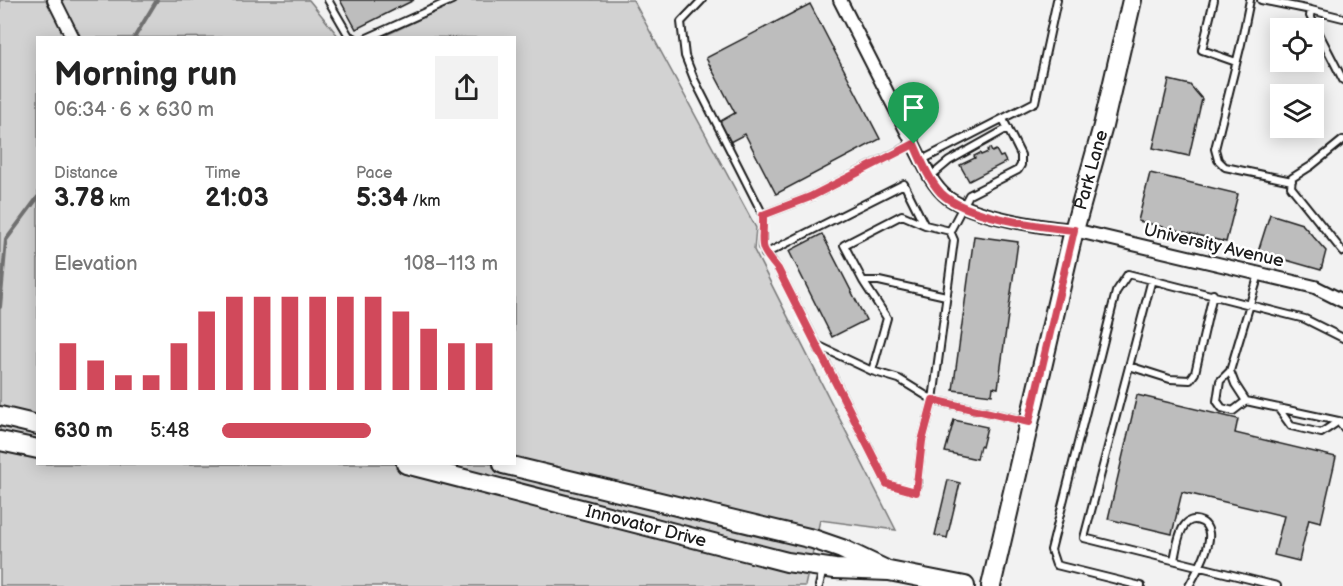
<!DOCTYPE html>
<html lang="en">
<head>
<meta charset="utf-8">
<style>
  body { margin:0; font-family:"Balsamiq Sans",sans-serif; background:#f2f2f2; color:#222; height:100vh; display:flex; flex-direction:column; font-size:22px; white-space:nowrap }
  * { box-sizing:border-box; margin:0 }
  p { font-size:20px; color:#767676 }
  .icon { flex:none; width:33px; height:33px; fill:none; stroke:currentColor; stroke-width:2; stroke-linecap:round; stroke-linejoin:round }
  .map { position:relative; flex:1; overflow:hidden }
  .sheet { position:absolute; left:36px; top:36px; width:480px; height:429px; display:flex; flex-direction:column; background:#fff; border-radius:0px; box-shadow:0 3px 15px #0003 }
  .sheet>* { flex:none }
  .controls { position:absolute; left:1270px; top:18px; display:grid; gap:12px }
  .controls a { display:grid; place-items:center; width:54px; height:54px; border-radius:0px; background:#fff; box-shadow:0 3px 15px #0003; font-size:30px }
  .pin { position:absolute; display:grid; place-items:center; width:51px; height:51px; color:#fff; margin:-62px -26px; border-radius:50% 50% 50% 0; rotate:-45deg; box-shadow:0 0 6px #0007 }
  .pin .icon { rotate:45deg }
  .round { display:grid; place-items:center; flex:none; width:63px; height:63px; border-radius:0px; background:#f2f2f2 }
  .head { display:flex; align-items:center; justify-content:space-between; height:102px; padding:0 18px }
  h1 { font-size:33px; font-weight:700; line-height:45px }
  .figures { display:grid; grid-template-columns:repeat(3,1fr); gap:9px; height:102px; padding:6px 18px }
  .figures div { display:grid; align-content:center }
  .figures b { font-size:26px; font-weight:700 }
  .figures small { font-size:16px; font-weight:400 }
  .figures p { font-size:16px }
  .chart { height:168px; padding:12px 18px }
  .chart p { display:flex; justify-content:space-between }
  .chart svg { width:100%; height:108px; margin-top:6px; stroke:#d1495b; stroke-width:6 }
  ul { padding:0 18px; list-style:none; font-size:20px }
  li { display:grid; grid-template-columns:96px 72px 1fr; align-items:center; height:45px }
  li i { height:15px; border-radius:8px; background:#d1495b }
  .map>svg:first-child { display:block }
  .green { fill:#d2d2d2; stroke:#777; stroke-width:1.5 }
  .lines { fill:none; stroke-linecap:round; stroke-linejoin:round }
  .stream { stroke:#707070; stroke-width:4 }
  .building { fill:#bdbdbd; stroke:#1c1c1c; stroke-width:1.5 }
  .service-casing { stroke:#1c1c1c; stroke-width:10 }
  .minor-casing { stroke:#1c1c1c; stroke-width:16 }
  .secondary-casing { stroke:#1c1c1c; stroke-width:22 }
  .service { stroke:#fff; stroke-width:6 }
  .minor { stroke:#fff; stroke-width:12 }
  .secondary { stroke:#fff; stroke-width:18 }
  .route-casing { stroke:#fff; stroke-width:12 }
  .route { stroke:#d1495b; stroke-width:8 }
  .labels { text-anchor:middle; stroke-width:5; stroke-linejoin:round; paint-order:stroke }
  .street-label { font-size:18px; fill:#1c1c1c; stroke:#fff }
</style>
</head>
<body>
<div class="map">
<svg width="1343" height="586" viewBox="0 0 1343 586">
  <rect width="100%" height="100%" fill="#f2f2f2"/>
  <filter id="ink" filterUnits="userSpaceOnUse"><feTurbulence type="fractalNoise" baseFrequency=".0167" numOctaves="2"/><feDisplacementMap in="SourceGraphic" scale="12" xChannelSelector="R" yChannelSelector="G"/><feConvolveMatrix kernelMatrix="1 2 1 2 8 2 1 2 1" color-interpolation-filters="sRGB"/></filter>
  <g filter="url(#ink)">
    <path class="green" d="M0,0H309L339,37L38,38V464H514V38L382,37L460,0H633L756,228L754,250L896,530L820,520L805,586H0Z"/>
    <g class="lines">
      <path class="stream" d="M134,38L157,0
        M0,307L6,240L38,197"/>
    </g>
    <path class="building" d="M340,0H414L356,29Z
      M810,4L880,139L776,194L745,134L730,142L719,122L735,113L706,58Z
      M1169,80L1190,85L1202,99L1189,156L1153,148Z
      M990,148L992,152L996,150L1000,157L1003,156L1006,162L969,181L960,165L975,158L974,156L980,153L981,155L988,152L987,150Z
      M1150,173L1238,194L1226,242L1138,221Z
      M1270,214L1302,224L1326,251L1321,270L1258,252Z
      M822,234L866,320L832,337L789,251Z
      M974,236L1018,242L998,388L993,387L992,395L953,390Z
      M1137,395L1238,419L1235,433L1336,457L1321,522L1309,519L1299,561L1274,555L1284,516L1182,492L1172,534L1108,519Z
      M954,420L987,427L982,447L980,446L977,459L945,452Z
      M948,480L960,483L947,538L935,535Z"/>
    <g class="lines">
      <g class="service-casing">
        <path id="service" d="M328,0L349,36L354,38
          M702,0L681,22L685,56L694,79L763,215L810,197L913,144
          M1214,0L1202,50L1236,62
          M1250,0L1241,44L1215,149L1218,160L1225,167L1292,181
          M1261,0L1311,10L1310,16L1343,80
          M1311,10L1343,18
          M367,38L452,0
          M1003,119L1021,155V165L1018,170L969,195L950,231L954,240L933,400L1026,421
          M1343,140L1311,166L1292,178L1291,187L1343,252
          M922,160L1035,102L1057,0
          M930,177L949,161L1008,128
          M763,215L762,247L778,269L817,345L872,371L899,379L933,400L922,441L916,492L887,484L817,345
          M765,254L904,184L924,224
          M1152,279L1084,538L1277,586
          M863,281H879L946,296
          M1129,366L1170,379L1190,380L1195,373L1213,294
          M872,371L887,318L863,281L844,245L902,215L925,225L950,231
          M1230,371L1235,384L1246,401L1233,411L1222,408L1217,401L1220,381L1230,371L1259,274
          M1246,401L1343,422
          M1278,408L1291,426L1321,433L1339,421L1343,427
          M1174,560C1177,547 1180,511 1202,522C1206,524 1208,528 1209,533C1211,548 1196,573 1189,586
          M819,586L823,569
          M1141,586L1056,565L1051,550L1116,292L1128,274L1305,319L1343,338"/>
      </g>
      <g class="minor-casing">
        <path id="minor" d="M54,0L73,38
          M840,0L930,177C935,185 940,192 948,198C975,217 1041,227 1074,230L1315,287L1343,301"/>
      </g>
      <g class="secondary-casing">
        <g id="secondary">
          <path d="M0,416L38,425"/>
          <path d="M0,441L38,449"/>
          <path id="s1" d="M406,464L787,562L835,569L889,571L965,586"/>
          <path d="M503,464L813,539L842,549L884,569"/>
          <path id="s2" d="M991,586L1074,230L1103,126L1132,0"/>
        </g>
      </g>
      <use href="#service" class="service"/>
      <use href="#minor" class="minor"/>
      <use href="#secondary" class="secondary"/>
    </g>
  </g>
  <g class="lines" filter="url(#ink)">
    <g class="route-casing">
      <path id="route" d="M914,144C921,160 929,180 941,193C965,217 1041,227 1074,230L1029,422L933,400L922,441L916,492L887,484L778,269C756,243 764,247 763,215L810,197Z"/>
    </g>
    <use href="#route" class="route"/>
  </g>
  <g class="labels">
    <g class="street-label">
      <text dy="6" stroke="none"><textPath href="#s2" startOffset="428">Park Lane</textPath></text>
      <text transform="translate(1214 245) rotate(13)" y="6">University Avenue</text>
      <text dy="6" stroke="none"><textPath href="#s1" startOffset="248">Innovator Drive</textPath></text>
    </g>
  </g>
</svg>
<div class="controls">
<a><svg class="icon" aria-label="locate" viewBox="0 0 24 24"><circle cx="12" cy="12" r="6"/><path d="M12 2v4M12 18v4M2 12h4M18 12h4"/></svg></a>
<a><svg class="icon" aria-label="layers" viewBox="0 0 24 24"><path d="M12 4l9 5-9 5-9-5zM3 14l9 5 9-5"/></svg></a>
</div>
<div class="pin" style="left:914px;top:144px;background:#1e9e55"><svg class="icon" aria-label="arrive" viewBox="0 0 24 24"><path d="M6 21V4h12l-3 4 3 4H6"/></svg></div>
<section class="sheet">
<div class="head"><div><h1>Morning run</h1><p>06:34 · 6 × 630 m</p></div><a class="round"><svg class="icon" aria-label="share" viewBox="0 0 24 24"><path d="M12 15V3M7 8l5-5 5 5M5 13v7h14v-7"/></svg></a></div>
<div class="figures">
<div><p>Distance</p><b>3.78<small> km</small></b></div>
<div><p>Time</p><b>21:03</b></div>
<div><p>Pace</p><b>5:34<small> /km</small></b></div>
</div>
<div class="chart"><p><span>Elevation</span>108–113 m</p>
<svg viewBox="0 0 160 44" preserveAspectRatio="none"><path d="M5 44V25M15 44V32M25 44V38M35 44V38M45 44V25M55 44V12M65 44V6M75 44V6M85 44V6M95 44V6M105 44V6M115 44V6M125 44V12M135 44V19M145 44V25M155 44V25"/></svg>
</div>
<ul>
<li><b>630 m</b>5:48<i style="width:54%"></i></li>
</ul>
</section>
</div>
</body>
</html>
